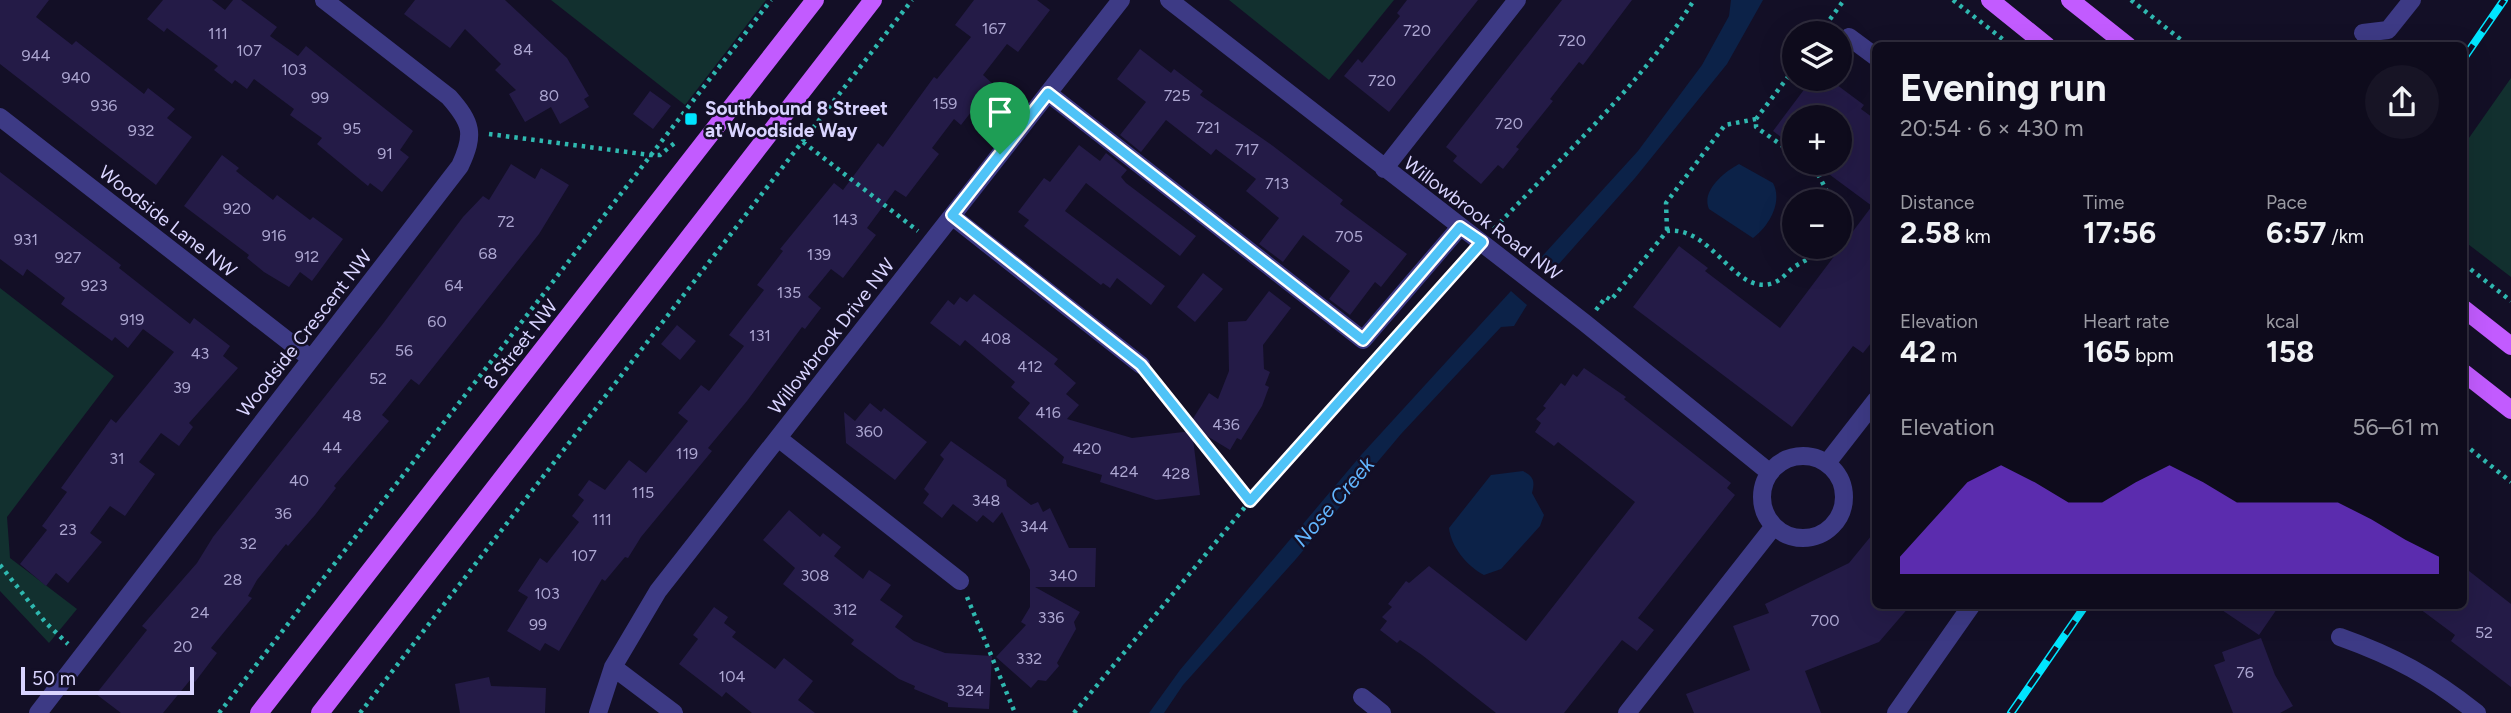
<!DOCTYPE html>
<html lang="en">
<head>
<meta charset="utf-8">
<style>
  body { margin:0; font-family:Figtree,sans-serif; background:#171425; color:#f1f3f6; height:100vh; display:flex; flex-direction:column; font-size:26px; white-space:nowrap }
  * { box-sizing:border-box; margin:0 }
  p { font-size:23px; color:#9b9ba3 }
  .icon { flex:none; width:38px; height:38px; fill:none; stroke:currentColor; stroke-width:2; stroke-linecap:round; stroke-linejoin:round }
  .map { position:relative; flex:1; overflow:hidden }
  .panel { position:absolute; left:1872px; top:42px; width:595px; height:567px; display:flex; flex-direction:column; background:#0e0b1c; border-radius:10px; box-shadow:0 7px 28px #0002,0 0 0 2px #2e2b3b }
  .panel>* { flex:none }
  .buttons { position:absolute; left:1782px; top:21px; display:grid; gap:14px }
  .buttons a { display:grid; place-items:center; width:70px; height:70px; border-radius:50%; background:#0e0b1c; box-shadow:0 7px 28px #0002,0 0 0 2px #2e2b3b; font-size:35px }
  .scale { position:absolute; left:21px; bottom:18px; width:173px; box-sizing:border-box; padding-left:7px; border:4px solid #d9d4ff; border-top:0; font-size:19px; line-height:24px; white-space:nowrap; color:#d9d4ff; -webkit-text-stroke:5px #130f26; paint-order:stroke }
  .pin { position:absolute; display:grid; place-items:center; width:60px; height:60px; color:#fff; margin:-72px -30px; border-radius:50% 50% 50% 0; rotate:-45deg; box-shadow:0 0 7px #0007 }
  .pin .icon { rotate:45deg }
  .round { display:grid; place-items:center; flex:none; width:74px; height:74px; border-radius:37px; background:#171425 }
  .headline { display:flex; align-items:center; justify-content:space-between; height:119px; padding:0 28px }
  h1 { font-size:38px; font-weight:700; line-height:52px }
  .figures { display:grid; grid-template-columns:repeat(3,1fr); gap:10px; height:119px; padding:7px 28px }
  .figures div { display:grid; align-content:center }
  .figures b { font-size:30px; font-weight:700 }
  .figures small { font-size:19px; font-weight:400 }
  .figures p { font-size:19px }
  .chart { height:196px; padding:14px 28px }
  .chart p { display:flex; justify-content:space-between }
  .chart svg { width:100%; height:126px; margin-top:7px; fill:#7c3aed; opacity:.7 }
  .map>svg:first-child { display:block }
  .green { fill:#12302f }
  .water { fill:#0c2248 }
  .building { fill:#241b47 }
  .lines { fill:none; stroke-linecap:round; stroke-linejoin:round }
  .path { stroke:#2fb8b0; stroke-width:4.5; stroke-dasharray:3.5 5; stroke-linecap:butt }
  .minor { stroke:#3d3a85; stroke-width:18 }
  .major { stroke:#c25bff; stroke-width:18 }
  .rail-casing { stroke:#00e5ff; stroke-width:8 }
  .rail { stroke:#130f26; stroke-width:5; stroke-dasharray:16; stroke-linecap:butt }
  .route-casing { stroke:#fff; stroke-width:14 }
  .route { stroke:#4fc3f7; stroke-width:9 }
  .poi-dot { fill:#00e5ff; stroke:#130f26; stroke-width:2.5 }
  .labels { text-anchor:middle; stroke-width:5; stroke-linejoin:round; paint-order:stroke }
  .number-label { font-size:16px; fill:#aca6d1 }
  .poi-label { font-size:19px; font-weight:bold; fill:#d9d4ff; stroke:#130f26; text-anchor:start }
  .street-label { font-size:19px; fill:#d9d4ff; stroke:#130f26 }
  .water-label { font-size:21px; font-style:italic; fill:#62b6ff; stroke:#130f26 }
</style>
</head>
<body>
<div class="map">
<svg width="2511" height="713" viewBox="0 0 2511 713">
  <rect width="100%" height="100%" fill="#130f26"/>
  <path class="green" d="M551,0H766L685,105Z
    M1229,0H1394L1329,80Z
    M2511,78V277L2464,241V145Z
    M0,288L114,376L7,517L10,558L77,609L49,643L0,591Z"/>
  <path class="water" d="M1731,0H1763L1727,64L1635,178L1550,274L1536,263L1638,151L1702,65L1729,16Z
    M1739,164L1773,183C1783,202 1769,226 1753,238L1709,209C1701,191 1724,172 1739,164Z
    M1511,291L1527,305L1514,326L1501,327L1401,434L1296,559L1183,685L1164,713H1149L1180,670L1362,454Z
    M1523,471C1534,477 1535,481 1532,493L1544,515L1540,526L1501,569L1484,575C1467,566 1451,547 1449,528L1491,475Z"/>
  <path class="building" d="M0,0H49L36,17L72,45L76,41L144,94L148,88L175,109L167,118L192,137L156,185L0,64Z
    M163,0H212L225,10L233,0H241L277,27L270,36L298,56L306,46L413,131L400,150L409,157L382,192L370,183L368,186L317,144L322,138L290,115L294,109L254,79L247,89L235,80L232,84L214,70L218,66L167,28L164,32L147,19Z
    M415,0H505L567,58L589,96L584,99L589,107L560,124L551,107L525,122L509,94L516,90L495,70L501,64L465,29L450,48L404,14Z
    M974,0H1037L1050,10L1018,52L1007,44L983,75L993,84L961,125L954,119L932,148L939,154L906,197L895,190L867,228L876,235L843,278L831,269L808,297L821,308L805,329L802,327L747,401L708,448L712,451L641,537L628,558L625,557L605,581L602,579L559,651L545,643L540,651L507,631L528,597L518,591L540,558L547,563L579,522L572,516L584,500L578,495L589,480L605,490L629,460L646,473L688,421L678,413L701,385L709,391L744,346L729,335L764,290L757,285L783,251L780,249L834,183L843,190L878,143L883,147L934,77L937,79L971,37L955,25Z
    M1407,0H1478L1389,112L1344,76L1358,59L1362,63L1400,16L1397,13Z
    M1562,0H1632L1583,65L1579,62L1550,99L1553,101L1516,147L1519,149L1503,169L1498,165L1481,184L1453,161L1457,156L1446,147Z
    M1140,49L1171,73L1174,69L1203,91L1200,95L1273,146L1343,200L1340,204L1407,254L1381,287L1375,282L1350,315L1329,299L1350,271L1303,235L1283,262L1259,244L1279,218L1246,191L1256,179L1216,149L1211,155L1166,120L1141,152L1120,135L1146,102L1117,79Z
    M1812,79H1829L1864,105L1861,109L1876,120V337L1863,353L1853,346L1792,427L1633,307L1679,246L1708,268L1705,271L1780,328L1872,206L1814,163H1839V117H1794V147L1773,131Z
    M650,91L671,106L653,129L633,114Z
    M1079,145L1100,161L1106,153L1127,170L1121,177L1126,183L1196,236L1180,256L1086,183L1065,211L1165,286L1151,305L1117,278L1110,288L1103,283L1101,285L1024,226L1029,220L1018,212L1044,178L1050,182Z
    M222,155L239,168L236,171L273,200L277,195L310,220L313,217L343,239L312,281L300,272L289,287L264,272L247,258L249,255L184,206Z
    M511,164L535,179L541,168L569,185L539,234L419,385L411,379L382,415L389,421L334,486L336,488L315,515L288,546L286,544L257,580L248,596L252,598L211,648L217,653L195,682L191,679L163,713H121L96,694L147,630L142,626L197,563L213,537L382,325L463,217L483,196L489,200Z
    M0,172L121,265L119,268L190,324L194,318L230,346L223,356L238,368L189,423L193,427L179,446L161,433L139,462L155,474L125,516L110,506L90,533L102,542L68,583L56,573L46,586L20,564L47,530L42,526L67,492L61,488L111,419L116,423L174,352L143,329L128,348L115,337L112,341L61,304L65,298L27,269L23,276L0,259Z
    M1203,273L1223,289L1195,322L1177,307Z
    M1269,291L1291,308L1263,345L1264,369L1270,372L1265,385L1269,387L1262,406L1241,440L1237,438L1230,450L1189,425L1209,393L1218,399L1229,371L1228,322L1246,321Z
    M974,294L1058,359L1054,364L1076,383L1066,394L1079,405L1067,419L1132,438L1192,431L1200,495L1156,500L1100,482L1102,475L1062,463L1064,457L1018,418L1030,403L1011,387L1015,382L965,340L960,346L930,323L948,300L954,305L960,297L967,302Z
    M677,325L696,341L680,360L661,344Z
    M1584,368L1626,397L1624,399L1731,483L1727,488L1735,495L1638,618L1654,630L1637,651L1622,640L1564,713H1496L1422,655L1400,640L1397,643L1380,630L1387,621L1382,617L1392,607L1388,604L1406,581L1409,583L1429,566L1526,641L1635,502L1558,442L1554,446L1535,432L1541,423L1536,419L1546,408L1543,406L1561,383L1565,386L1573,374L1577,377Z
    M870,403L881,412L884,408L927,442L895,480L846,443L844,412L855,421Z
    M951,441L1006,480L1007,486L1031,505L1038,502L1043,512L1050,508L1069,548H1096L1095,587H1035L1080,612L1074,622L1076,629L1057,663L1059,666L1046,681L1038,680L1031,688L996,657L1026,625L1021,622L1030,607V570L1002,512L993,523L983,515L977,522L953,504L942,518L923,503L929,494L924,489L944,459L940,455Z
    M789,510L820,537L823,533L841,547L834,556L863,579L869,570L891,585L880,600L903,616L895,627L914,641L945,653L992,656L989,709L948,707V703L914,689L915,686L899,679L851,644L854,640L783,584L795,568L763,540Z
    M1876,530V606H1910L1879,642L1805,671L1821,713H1694L1686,694L1750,670L1733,626L1769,613L1765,604L1849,563Z
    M2464,567L2511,604V687L2451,641L2455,635L2416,606H2464Z
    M2216,606H2279L2259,635Z
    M714,607L728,617L724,623L736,632L732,637L775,669L784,658L813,681L798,700L815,713H752L726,692L722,697L679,664L698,639L693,635Z
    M2261,638L2275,675L2293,706L2280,713H2233L2214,665L2225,661L2222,652Z
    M489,677L491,686L546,688L545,713H460L455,684Z"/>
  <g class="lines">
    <path class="path" d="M1953,0L2010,45
      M2131,0L2189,46
      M1820,33L1844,0
      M1794,69L1756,119V127L1794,154
      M489,134L650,155H660L677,141
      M803,142L918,231
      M1805,163L1819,176L1832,201
      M1494,229C1563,155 1640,86 1694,0
      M1667,230L1666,203L1725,125L1756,119
      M2464,264L2511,301
      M1596,310L1606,297L1611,300L1667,231C1712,225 1735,297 1773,283C1782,280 1787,272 1794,267C1804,260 1812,260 1817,247
      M1152,379L1250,501
      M2464,444L2511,482
      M0,565L46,623L68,644
      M967,597L1015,713
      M219,713L771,0
      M360,713L912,0
      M1074,713L1250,501L1470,257"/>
    <path class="minor" d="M1169,0L1585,323L1769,472
      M2363,33L2388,30L2412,0
      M1849,37L1876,57
      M1048,93L1363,340L1460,227
      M0,117L310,358
      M1384,169L1517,0
      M952,216L1141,365
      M778,438L960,581
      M1762 497a41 41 0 1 1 82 0a41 41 0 1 1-82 0Z
      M1827,463L1876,400
      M2340,637C2396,657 2430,676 2477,713
      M613,667L674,713
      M1362,697L1382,713
      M38,713L460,166C475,134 472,123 449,97L324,0
      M598,713L613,667L658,591L1121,0
      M1627,713L1774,526
      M1896,713L1971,606"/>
    <path class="major" d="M1990,0L2047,46
      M2070,0L2128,46
      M2464,309L2511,346
      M2464,373L2511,410
      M259,713L815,0
      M320,713L873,0"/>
    <g class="rail-casing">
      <path id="rail" d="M2464,58L2504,0
        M2011,713L2085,606"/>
    </g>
    <use href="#rail" class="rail"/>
  </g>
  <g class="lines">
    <g class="route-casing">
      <path id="route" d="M1048,93L1363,340L1460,227L1482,242L1250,501L1141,365L952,215Z"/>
    </g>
    <use href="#route" class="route"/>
  </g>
  <rect class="poi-dot" x="684" y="112" width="14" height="14" rx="3.5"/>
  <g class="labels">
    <g class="number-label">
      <text x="994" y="34">167</text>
      <text x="1417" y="36">720</text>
      <text x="218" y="39">111</text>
      <text x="1572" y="46">720</text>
      <text x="523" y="55">84</text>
      <text x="249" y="56">107</text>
      <text x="36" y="61">944</text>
      <text x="294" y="75">103</text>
      <text x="76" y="83">940</text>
      <text x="1382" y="86">720</text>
      <text x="549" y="101">80</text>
      <text x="1177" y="101">725</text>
      <text x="320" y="103">99</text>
      <text x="945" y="109">159</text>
      <text x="104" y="111">936</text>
      <text x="1509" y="129">720</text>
      <text x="1208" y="133">721</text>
      <text x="352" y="134">95</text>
      <text x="141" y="136">932</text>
      <text x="1247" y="155">717</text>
      <text x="385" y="159">91</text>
      <text x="1277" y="189">713</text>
      <text x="237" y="214">920</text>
      <text x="845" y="225">143</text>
      <text x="506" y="227">72</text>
      <text x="274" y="241">916</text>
      <text x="1349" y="242">705</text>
      <text x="26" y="245">931</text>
      <text x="488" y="259">68</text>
      <text x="819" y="260">139</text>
      <text x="307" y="262">912</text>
      <text x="68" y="263">927</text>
      <text x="94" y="291">923</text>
      <text x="454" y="291">64</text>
      <text x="789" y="298">135</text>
      <text x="132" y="325">919</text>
      <text x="437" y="327">60</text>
      <text x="760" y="341">131</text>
      <text x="996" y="344">408</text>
      <text x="404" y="356">56</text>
      <text x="200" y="359">43</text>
      <text x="1030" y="372">412</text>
      <text x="378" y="384">52</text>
      <text x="182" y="393">39</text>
      <text x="1048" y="418">416</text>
      <text x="352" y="421">48</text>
      <text x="1226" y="430">436</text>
      <text x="869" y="437">360</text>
      <text x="332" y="453">44</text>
      <text x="1087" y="454">420</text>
      <text x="687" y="459">119</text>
      <text x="117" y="464">31</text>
      <text x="1124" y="477">424</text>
      <text x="1176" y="479">428</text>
      <text x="299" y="486">40</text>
      <text x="643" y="498">115</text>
      <text x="986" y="506">348</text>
      <text x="283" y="519">36</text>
      <text x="602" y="525">111</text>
      <text x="1034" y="532">344</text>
      <text x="68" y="535">23</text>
      <text x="248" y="549">32</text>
      <text x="584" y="561">107</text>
      <text x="815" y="581">308</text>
      <text x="1063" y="581">340</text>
      <text x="233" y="585">28</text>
      <text x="547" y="599">103</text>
      <text x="845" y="615">312</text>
      <text x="200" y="618">24</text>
      <text x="1051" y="623">336</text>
      <text x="1825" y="626">700</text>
      <text x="538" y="630">99</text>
      <text x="2484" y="638">52</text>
      <text x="183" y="652">20</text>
      <text x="1029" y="664">332</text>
      <text x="2245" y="678">76</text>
      <text x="732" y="682">104</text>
      <text x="970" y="696">324</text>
    </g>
    <g class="poi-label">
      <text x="705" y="115">Southbound 8 Street<tspan x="705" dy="22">at Woodside Way</tspan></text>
    </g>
    <g class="street-label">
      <text transform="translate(1483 218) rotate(37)" y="7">Willowbrook Road NW</text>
      <text transform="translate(168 221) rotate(38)" y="7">Woodside Lane NW</text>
      <text transform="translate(304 333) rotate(-52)" y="7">Woodside Crescent NW</text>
      <text transform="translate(831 336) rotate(-52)" y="7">Willowbrook Drive NW</text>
      <text transform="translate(520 344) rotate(-52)" y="7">8 Street NW</text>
    </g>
    <g class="water-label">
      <text transform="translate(1334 502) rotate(-49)" y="7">Nose Creek</text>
    </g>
  </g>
</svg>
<div class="buttons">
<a><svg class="icon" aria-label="layers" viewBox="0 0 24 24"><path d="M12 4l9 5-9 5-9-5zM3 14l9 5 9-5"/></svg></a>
<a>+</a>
<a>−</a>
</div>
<div class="scale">50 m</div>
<div class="pin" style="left:1000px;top:154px;background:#1e9e55"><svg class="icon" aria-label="arrive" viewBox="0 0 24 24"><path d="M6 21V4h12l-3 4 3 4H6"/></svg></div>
<section class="panel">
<div class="headline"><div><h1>Evening run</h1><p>20:54 · 6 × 430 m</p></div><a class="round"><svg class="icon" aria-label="share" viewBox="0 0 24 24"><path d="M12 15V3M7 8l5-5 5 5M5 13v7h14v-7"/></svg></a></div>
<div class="figures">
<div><p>Distance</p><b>2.58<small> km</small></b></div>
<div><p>Time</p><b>17:56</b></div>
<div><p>Pace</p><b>6:57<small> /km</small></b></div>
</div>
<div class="figures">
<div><p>Elevation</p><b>42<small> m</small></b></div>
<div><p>Heart rate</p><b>165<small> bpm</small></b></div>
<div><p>kcal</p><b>158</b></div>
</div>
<div class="chart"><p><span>Elevation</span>56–61 m</p>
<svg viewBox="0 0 160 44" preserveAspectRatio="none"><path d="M0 44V38L10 25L20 12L30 6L40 12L50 19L60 19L70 12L80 6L90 12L100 19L110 19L120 19L130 19L140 25L150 32L160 38V44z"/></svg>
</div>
</section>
</div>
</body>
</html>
